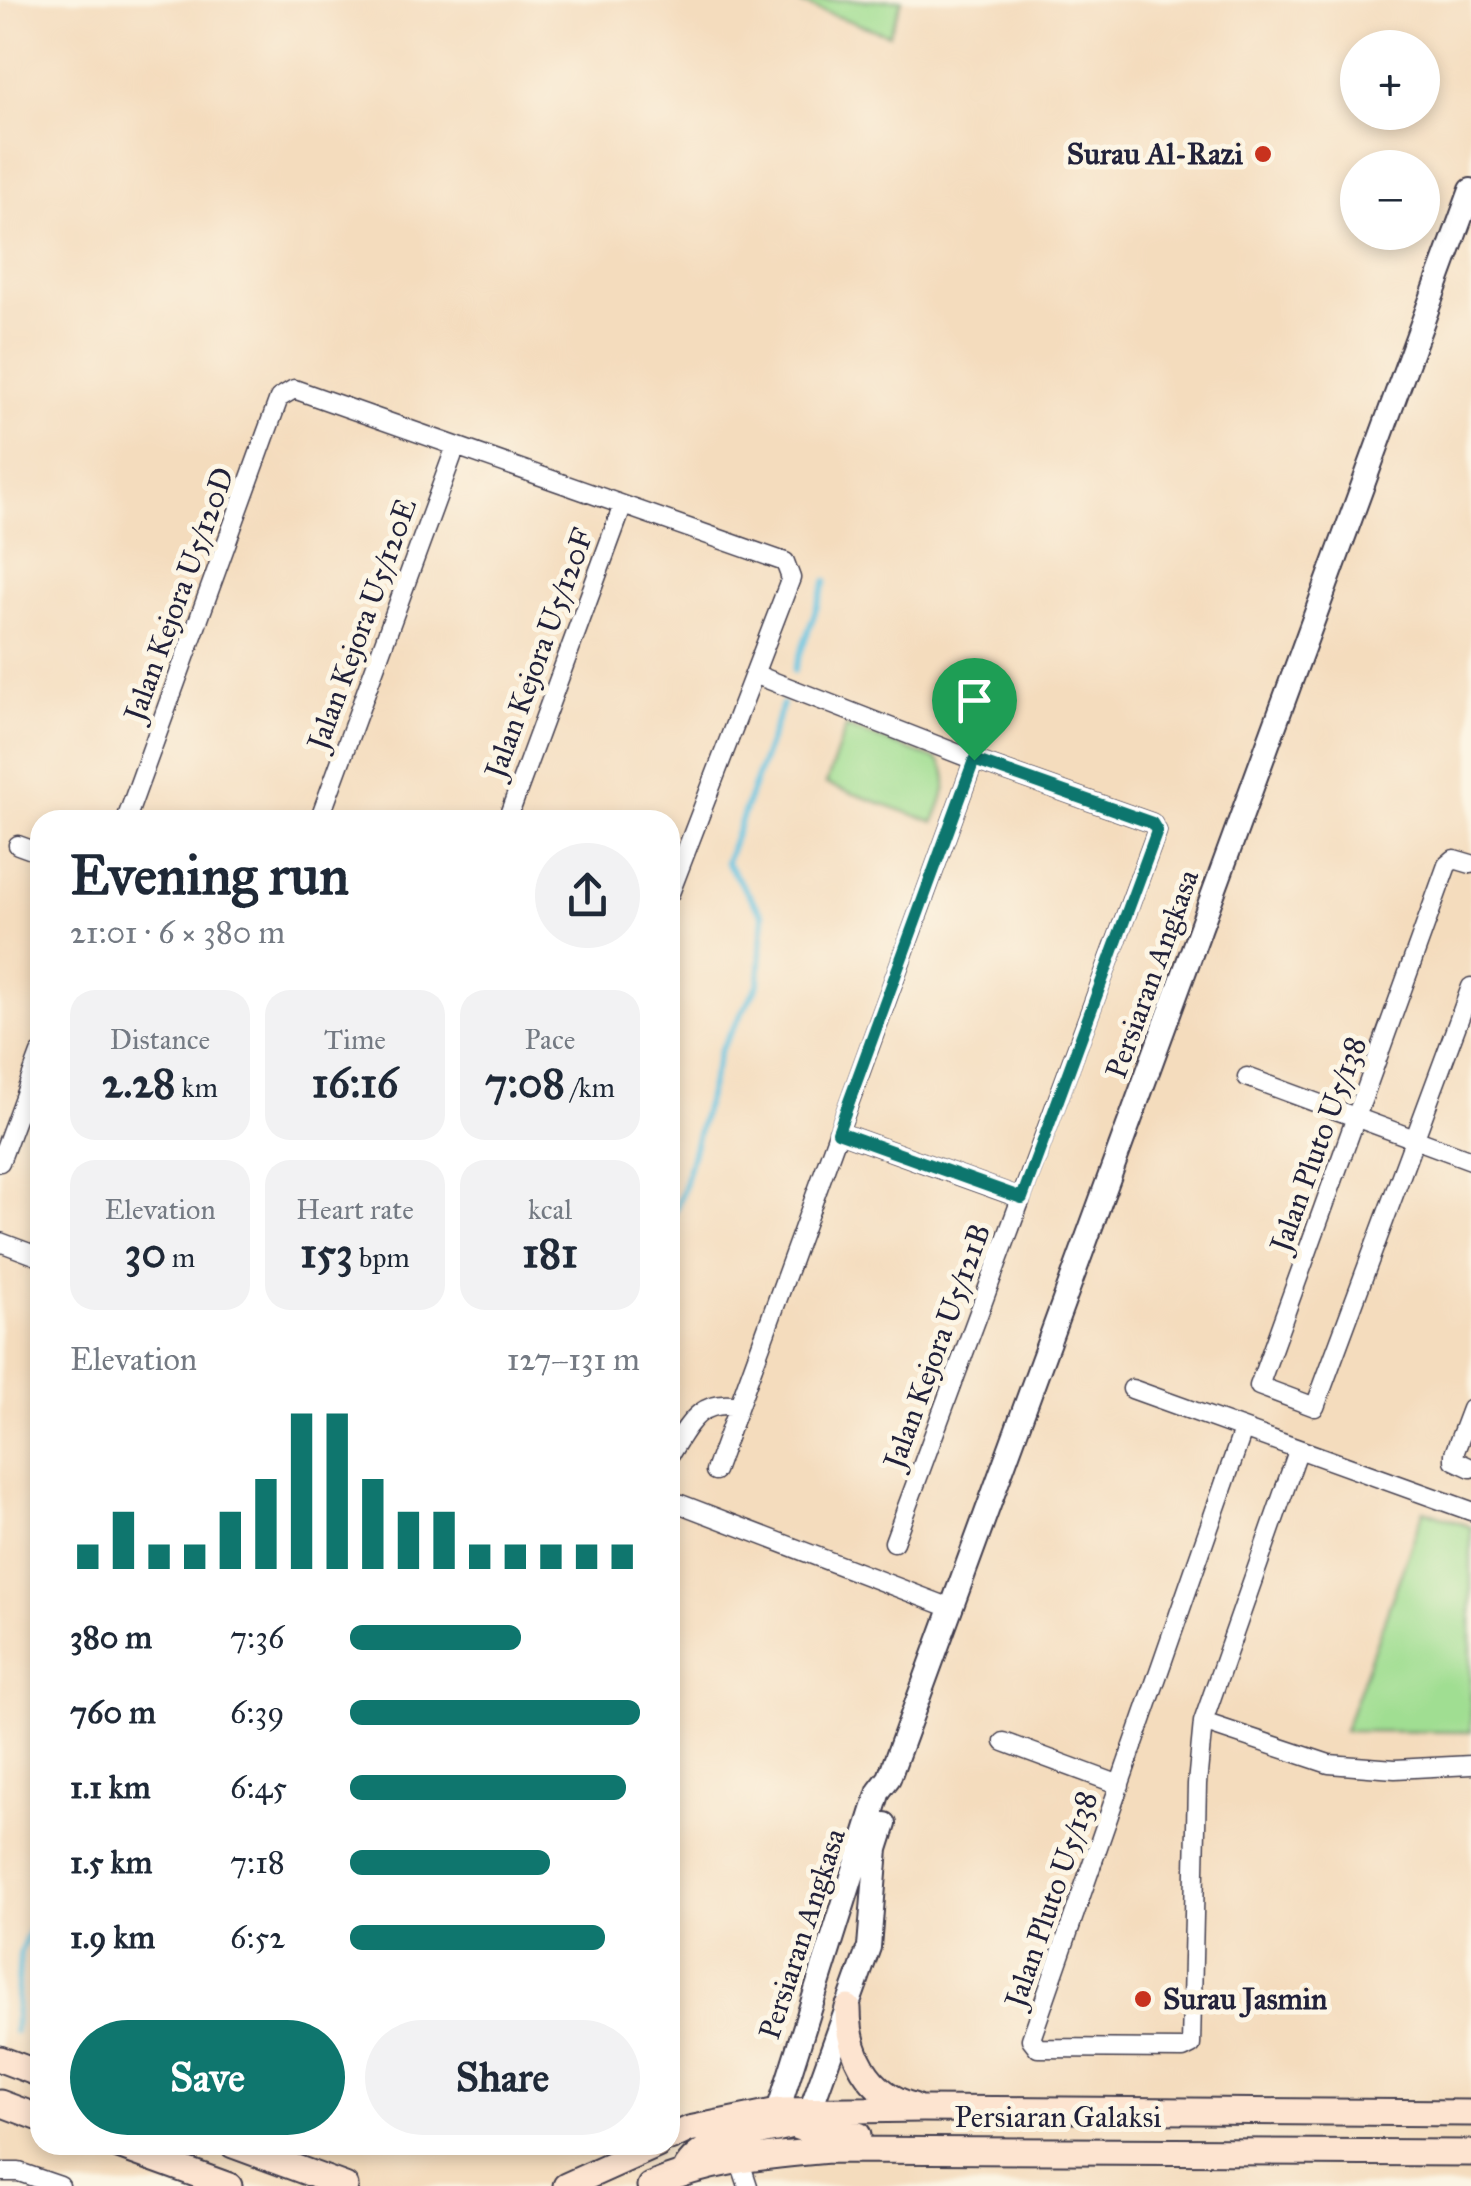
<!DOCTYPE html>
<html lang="en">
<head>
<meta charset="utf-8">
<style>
  body { margin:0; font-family:"IM FELL Great Primer",serif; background:#f2f2f3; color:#1f2937; height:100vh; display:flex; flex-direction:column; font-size:38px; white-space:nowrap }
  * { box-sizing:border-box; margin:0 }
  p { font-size:32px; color:#747a83 }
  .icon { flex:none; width:55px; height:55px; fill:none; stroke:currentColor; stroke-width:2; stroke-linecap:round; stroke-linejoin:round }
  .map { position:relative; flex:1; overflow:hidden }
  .drawer { position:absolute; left:30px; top:810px; width:650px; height:1345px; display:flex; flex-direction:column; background:#fff; border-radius:30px; box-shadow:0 5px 15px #0003 }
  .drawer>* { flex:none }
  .fabs { position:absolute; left:1340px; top:30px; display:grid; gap:20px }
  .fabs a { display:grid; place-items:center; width:100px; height:100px; border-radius:50%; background:#fff; box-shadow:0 5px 15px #0003; font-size:50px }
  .pin { position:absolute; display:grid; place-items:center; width:85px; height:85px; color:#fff; margin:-102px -42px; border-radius:50% 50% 50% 0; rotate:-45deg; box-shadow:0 0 10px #0007 }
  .pin .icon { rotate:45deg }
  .round { display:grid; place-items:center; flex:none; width:105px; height:105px; border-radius:52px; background:#f2f2f3 }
  .head { display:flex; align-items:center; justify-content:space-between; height:170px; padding:0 40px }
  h1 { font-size:55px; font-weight:700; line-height:75px }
  .figures { display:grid; grid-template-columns:repeat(3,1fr); gap:15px; height:170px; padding:10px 40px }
  .figures div { display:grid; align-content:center; border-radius:25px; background:#f2f2f3; text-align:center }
  .figures b { font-size:42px; font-weight:700 }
  .figures small { font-size:28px; font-weight:400 }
  .figures p { font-size:28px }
  .chart { height:280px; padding:20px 40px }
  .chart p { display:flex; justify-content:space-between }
  .chart svg { width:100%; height:180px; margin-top:10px; stroke:#0f766e; stroke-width:6 }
  .action { display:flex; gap:20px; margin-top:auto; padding:20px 40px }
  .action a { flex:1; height:115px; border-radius:60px; background:#0f766e; color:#fff; font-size:40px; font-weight:700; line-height:115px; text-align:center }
  .action a+a { background:#f2f2f3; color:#1f2937 }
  ul { padding:0 40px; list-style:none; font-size:32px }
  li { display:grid; grid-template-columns:160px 120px 1fr; align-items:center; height:75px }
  li i { height:25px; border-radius:12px; background:#0f766e }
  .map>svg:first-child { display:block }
  .green { fill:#a0de92; stroke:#618066; stroke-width:2.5 }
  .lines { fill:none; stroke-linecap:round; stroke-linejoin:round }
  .stream { stroke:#61c0df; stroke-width:6 }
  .minor-casing { stroke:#423e4e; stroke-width:21 }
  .tertiary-casing { stroke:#423e4e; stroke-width:26 }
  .secondary-casing { stroke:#423e4e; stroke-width:29 }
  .minor { stroke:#fff; stroke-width:18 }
  .tertiary { stroke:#fff; stroke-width:22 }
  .secondary { stroke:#fde4d0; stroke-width:25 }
  .route-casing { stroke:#fff; stroke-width:20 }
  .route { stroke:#0f766e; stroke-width:12 }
  .poi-dot { fill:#c8321e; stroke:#fcf5e5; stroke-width:4 }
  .labels { text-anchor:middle; stroke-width:10; stroke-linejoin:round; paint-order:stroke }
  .poi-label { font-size:30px; font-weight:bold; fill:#22223b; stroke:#fcf5e5; text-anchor:end }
  .street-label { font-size:30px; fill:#22223b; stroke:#fcf5e5 }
</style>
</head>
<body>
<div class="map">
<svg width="1471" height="2186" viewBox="0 0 1471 2186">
  <rect width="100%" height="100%" fill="#fcf5e5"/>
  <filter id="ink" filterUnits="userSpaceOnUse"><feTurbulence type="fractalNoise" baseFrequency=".01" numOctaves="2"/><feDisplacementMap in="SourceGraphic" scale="20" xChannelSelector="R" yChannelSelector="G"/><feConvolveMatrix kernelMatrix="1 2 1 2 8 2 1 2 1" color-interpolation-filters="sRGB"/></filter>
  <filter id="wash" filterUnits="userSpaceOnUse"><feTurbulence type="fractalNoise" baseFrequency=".0048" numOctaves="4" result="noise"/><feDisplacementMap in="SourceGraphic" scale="40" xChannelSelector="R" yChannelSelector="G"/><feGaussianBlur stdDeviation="2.25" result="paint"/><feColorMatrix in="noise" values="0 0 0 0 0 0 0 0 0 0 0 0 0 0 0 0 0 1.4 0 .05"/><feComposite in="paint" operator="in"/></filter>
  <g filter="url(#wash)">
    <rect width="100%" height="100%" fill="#f4dcbd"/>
    <path class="green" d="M791,0H902L889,35Z
      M846,727L938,760C955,779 941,802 934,822L826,784Z
      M1424,1510L1471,1527V1732L1344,1731Z"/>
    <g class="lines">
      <path class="stream" d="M794,671L826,581
        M670,1222L682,1193L720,1051L759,983L763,915L726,862L783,704
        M15,2031L20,1953L40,1907"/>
    </g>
  </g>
  <g filter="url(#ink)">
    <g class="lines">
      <g class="minor-casing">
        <path id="minor" d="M754,674L974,760L1152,823L1157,831L894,1542
          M126,820L279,398L294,389L785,562L791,578L670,893
          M319,820L456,446
          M507,820L623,505
          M18,845L40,853
          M1471,864L1454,859L1447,865L1259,1386L1315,1407L1471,987
          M1247,1077L1471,1160
          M838,1132L1021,1198
          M0,1162L40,1054
          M0,1242L40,1257
          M1132,1389L1471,1511
          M1471,1409L1454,1454V1460L1471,1468
          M1243,1430L1031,2039L1038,2048L1183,2049L1191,2045L1197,1784L1203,1722L1298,1451
          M670,1454C689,1424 699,1399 738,1406
          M715,1471L974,760
          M670,1500L951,1608
          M1203,1722L1329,1764L1395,1769L1471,1765
          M1004,1742L1120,1785
          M739,2159L748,2186
          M0,2172H19L60,2186"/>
      </g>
      <g class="tertiary-casing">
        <path id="tertiary" d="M778,2111L879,1791L889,1778L1471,190
          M810,2111L869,1947L877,1849L885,1824"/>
      </g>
      <g class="secondary-casing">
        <path id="secondary" d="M848,2008C848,2053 867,2093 913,2106
          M0,2059L40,2074
          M0,2103L40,2118
          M778,2113C795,2135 833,2133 858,2135
          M670,2138L689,2129L778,2111L923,2109L1471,2113
          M116,2145L229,2186
          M233,2145L345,2186
          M687,2167C711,2132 764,2136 801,2122
          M566,2186L657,2145
          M650,2186C710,2160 765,2156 830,2150L1471,2153"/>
      </g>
      <use href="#minor" class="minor"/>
      <use href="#tertiary" class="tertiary"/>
      <use href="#secondary" class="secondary"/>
    </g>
  </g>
  <g class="lines" filter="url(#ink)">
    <g class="route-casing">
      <path id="route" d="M974,760L1152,823L1157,831L1022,1198L838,1132Z"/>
    </g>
    <use href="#route" class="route"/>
  </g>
  <g class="poi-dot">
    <circle cx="1263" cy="154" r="10"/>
    <circle cx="1143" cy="1999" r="10"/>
  </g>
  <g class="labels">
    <g class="poi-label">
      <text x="1243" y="164">Surau Al-Razi</text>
      <text x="1163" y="2009" text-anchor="start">Surau Jasmin</text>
    </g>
    <g class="street-label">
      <text transform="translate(179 594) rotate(-70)" y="10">Jalan Kejora U5/120D</text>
      <text transform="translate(362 624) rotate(-70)" y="10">Jalan Kejora U5/120E</text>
      <text transform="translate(539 653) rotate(-70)" y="10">Jalan Kejora U5/120F</text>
      <text transform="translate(1152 974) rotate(-70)" y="10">Persiaran Angkasa</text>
      <text transform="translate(1318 1144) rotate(-70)" y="10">Jalan Pluto U5/138</text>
      <text transform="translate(937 1346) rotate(-70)" y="10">Jalan Kejora U5/121B</text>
      <text transform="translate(1051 1899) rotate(-71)" y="10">Jalan Pluto U5/138</text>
      <text transform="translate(802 1934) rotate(-72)" y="10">Persiaran Angkasa</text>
      <text x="1058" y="2127">Persiaran Galaksi</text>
    </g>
  </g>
</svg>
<div class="fabs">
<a>+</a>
<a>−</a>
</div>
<div class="pin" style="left:974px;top:760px;background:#1e9e55"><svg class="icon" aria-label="arrive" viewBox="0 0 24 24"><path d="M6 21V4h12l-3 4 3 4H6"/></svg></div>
<section class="drawer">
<div class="head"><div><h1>Evening run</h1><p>21:01 · 6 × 380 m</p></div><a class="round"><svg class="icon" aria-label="share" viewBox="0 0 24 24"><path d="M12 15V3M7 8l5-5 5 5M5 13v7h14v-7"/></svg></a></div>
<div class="figures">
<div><p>Distance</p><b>2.28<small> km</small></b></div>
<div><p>Time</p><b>16:16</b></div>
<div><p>Pace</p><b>7:08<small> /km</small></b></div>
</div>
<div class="figures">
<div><p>Elevation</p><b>30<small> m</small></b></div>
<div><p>Heart rate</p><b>153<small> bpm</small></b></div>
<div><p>kcal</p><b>181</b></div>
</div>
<div class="chart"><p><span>Elevation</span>127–131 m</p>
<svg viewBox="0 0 160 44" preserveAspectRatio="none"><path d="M5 44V38M15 44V30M25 44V38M35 44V38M45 44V30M55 44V22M65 44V6M75 44V6M85 44V22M95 44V30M105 44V30M115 44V38M125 44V38M135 44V38M145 44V38M155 44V38"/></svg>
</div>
<ul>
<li><b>380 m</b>7:36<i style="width:59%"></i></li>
<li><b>760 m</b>6:39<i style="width:100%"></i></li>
<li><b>1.1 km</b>6:45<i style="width:95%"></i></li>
<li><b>1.5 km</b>7:18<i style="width:69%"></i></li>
<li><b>1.9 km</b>6:52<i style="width:88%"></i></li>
</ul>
<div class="action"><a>Save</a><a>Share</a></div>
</section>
</div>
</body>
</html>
